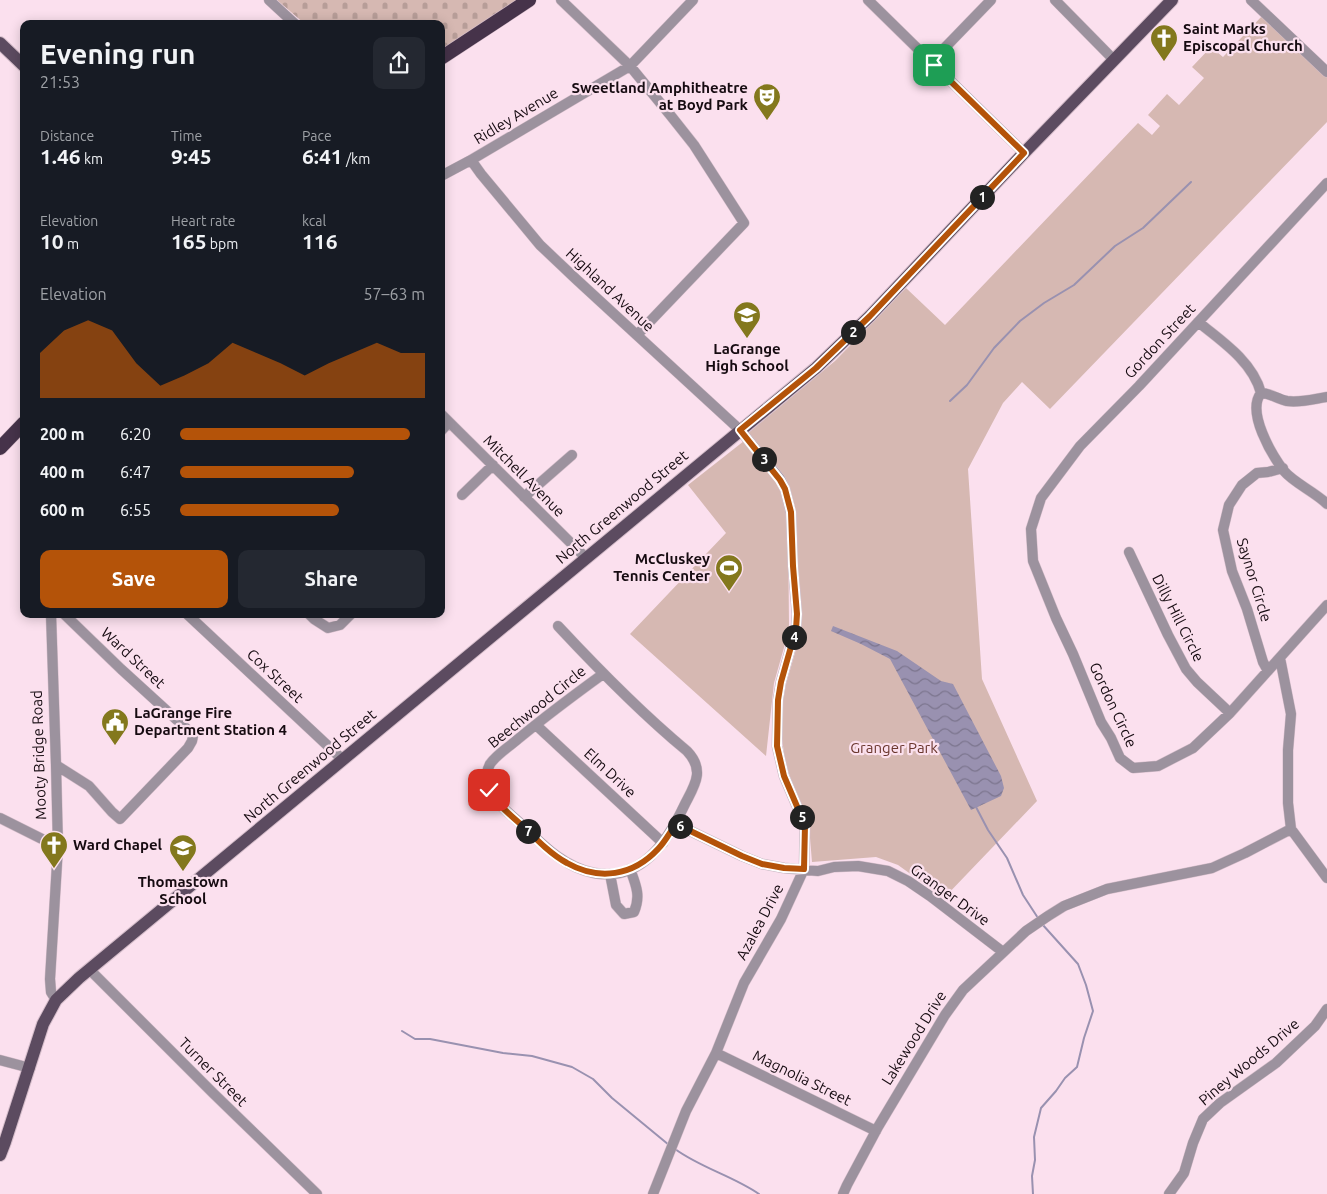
<!DOCTYPE html>
<html lang="en">
<head>
<meta charset="utf-8">
<style>
  body { margin:0; font-family:Ubuntu,sans-serif; background:#242831; color:#f1f3f6; height:100vh; display:flex; flex-direction:column; font-size:19px; white-space:nowrap }
  * { box-sizing:border-box; margin:0 }
  p { font-size:16px; color:#9ea1a6 }
  .icon { flex:none; width:28px; height:28px; fill:none; stroke:currentColor; stroke-width:2; stroke-linecap:round; stroke-linejoin:round }
  .map { position:relative; flex:1; overflow:hidden }
  .side { position:absolute; left:20px; top:20px; width:425px; height:598px; display:flex; flex-direction:column; background:#171b24; border-radius:10px; box-shadow:0 2px 12px #0003 }
  .side>* { flex:none }
  .pin { position:absolute; display:grid; place-items:center; width:42px; height:42px; color:#fff; margin:-21px; border-radius:10px; box-shadow:0 2px 8px #0006 }
  .km { position:absolute; width:25px; height:25px; margin:-12px; border-radius:50%; background:#222; color:#fff; font-size:14px; line-height:25px; text-align:center }
  .round { display:grid; place-items:center; flex:none; width:52px; height:52px; border-radius:10px; background:#242831 }
  .head { display:flex; align-items:center; justify-content:space-between; height:85px; padding:0 20px }
  h1 { font-size:28px; font-weight:700; line-height:38px }
  .stats { display:grid; grid-template-columns:repeat(3,1fr); gap:8px; height:85px; padding:5px 20px }
  .stats div { display:grid; align-content:center }
  .stats b { font-size:21px; font-weight:700 }
  .stats small { font-size:14px; font-weight:400 }
  .stats p { font-size:14px }
  .chart { height:140px; padding:10px 20px }
  .chart p { display:flex; justify-content:space-between }
  .chart svg { width:100%; height:90px; margin-top:5px; fill:#b45309; opacity:.7 }
  .cta { display:flex; gap:10px; margin-top:auto; padding:10px 20px }
  .cta a { flex:1; height:58px; border-radius:10px; background:#b45309; color:#fff; font-size:20px; font-weight:700; line-height:58px; text-align:center }
  .cta a+a { background:#242831; color:#f1f3f6 }
  ul { padding:0 20px; list-style:none; font-size:16px }
  li { display:grid; grid-template-columns:80px 60px 1fr; align-items:center; height:38px }
  li i { height:12px; border-radius:6px; background:#b45309 }
  .map>svg:first-child { display:block }
  .cemetery { fill:url(#cemetery-stones) }
  .park { fill:#d6b8b2 }
  .water { fill:url(#water-waves) }
  .lines { fill:none; stroke-linecap:round; stroke-linejoin:round }
  .stream { stroke:#9991b0; stroke-width:2 }
  .minor-casing { stroke:#d6becb; stroke-width:11 }
  .major-casing { stroke:#d6becb; stroke-width:14 }
  .highway-casing { stroke:#d6becb; stroke-width:15 }
  .minor { stroke:#9c929e; stroke-width:10 }
  .major { stroke:#5c4b60; stroke-width:12 }
  .highway { stroke:#46334a; stroke-width:14 }
  .route-casing { stroke:#fff; stroke-width:10 }
  .route { stroke:#b45309; stroke-width:6 }
  .labels { text-anchor:middle; stroke-width:4.5; stroke-linejoin:round; paint-order:stroke }
  .poi-label { font-size:15px; font-weight:bold; fill:#160b11; stroke:#fbe0ee; text-anchor:start }
  .street-label { font-size:15px; fill:#160b11; stroke:#fbe0ee }
  .park-label { font-size:15px; fill:#6a362d; stroke:#fbe0ee }
</style>
</head>
<body>
<div class="map">
<svg width="1327" height="1194" viewBox="0 0 1327 1194">
  <defs>
    <pattern id="cemetery-stones" width="16" height="16" patternUnits="userSpaceOnUse" patternTransform="scale(1.25)"><rect width="16" height="16" fill="#d6b8b2"/><path d="M2 7V4a2 2 0 0 1 4 0v3zM10 15v-3a2 2 0 0 1 4 0v3z" fill="#b79d98"/></pattern>
    <pattern id="water-waves" width="16" height="10" patternUnits="userSpaceOnUse" patternTransform="scale(1.25)"><rect width="16" height="10" fill="#9991b0"/><path d="M0 5q4-4 8 0t8 0" fill="none" stroke="#7c758e"/></pattern>
  </defs>
  <rect width="100%" height="100%" fill="#fbe0ee"/>
  <path class="cemetery" d="M277,0H519L441,52V24H305Z"/>
  <path class="park" d="M1262,16L1327,77V122L1050,409L1022,382L1003,403L968,469L982,679L1037,801L944,898L898,865L876,857L812,862L810,838L807,820L793,786L785,761L781,731L782,706L786,684L801,632L795,507L787,482L775,464L748,433L835,361L906,288L945,325L1138,123L1152,135L1160,126L1148,115L1167,94L1179,105L1204,78L1192,67L1211,47L1223,57Z
    M744,441L776,480L781,491L785,506L788,527L789,625L785,644L774,683L766,756L630,634L726,533L688,485Z"/>
  <path class="water" d="M833,626L897,651L941,681L953,684L1001,776L1004,788L1001,796L971,810L890,659L861,644L831,631Z"/>
  <g class="lines">
    <path class="stream" d="M950,401L967,385L994,348L1020,321L1044,303L1074,285L1115,246L1143,228L1191,182
      M976,807L988,830L1007,858L1023,895L1038,918
      M402,1031L415,1039H430L503,1053L532,1056L572,1067L593,1079L612,1098L669,1145
      M675,1149C701,1168 733,1176 759,1194
      M1033,1194L1032,1176L1035,1160L1034,1137L1041,1108L1056,1091L1065,1078L1077,1067L1084,1038L1093,1011L1086,985L1078,964L1042,924"/>
    <g class="minor-casing">
      <path id="minor" d="M269,0L295,24
        M561,0L630,66L671,116L694,145L744,223L637,335
        M868,0L1024,153
        M1055,0L1114,60
        M1251,0L1327,72
        M931,62L991,0
        M471,160L481,174L540,245L577,280L740,430L780,479L785,489L791,513L793,566L797,614L796,629L781,682L778,700L777,746L784,776L805,825L804,869L781,919L744,983L716,1053L686,1111L653,1194
        M441,176L471,160L630,66L693,0
        M1327,183L1139,386L1080,446L1041,498L1031,529L1033,561L1056,618L1073,654L1101,722L1111,738L1120,758L1133,768L1158,766L1193,748L1230,713L1327,605
        M1198,322C1222,341 1253,362 1261,393C1246,412 1272,455 1284,471C1294,483 1315,492 1327,504
        M1261,393C1270,393 1277,399 1287,401C1300,403 1314,399 1327,397
        M441,414L586,558
        M441,431L449,422
        M462,495L493,465
        M524,497L572,455
        M1129,552L1168,635L1186,669L1197,682L1230,713
        M51,614L56,765L58,847L50,979L51,992L56,1000
        M187,614L343,760
        M309,614L314,619L328,628L340,625L351,614
        M558,626C599,670 641,713 687,751C706,771 694,786 684,806C667,842 641,882 594,873C563,867 542,844 520,823C509,813 489,798 486,783C486,776 487,770 490,764C497,754 509,747 518,739C546,716 574,695 603,674
        M1280,658L1291,714L1288,750V803L1291,829L1327,878
        M1268,671L1263,662L1247,609L1232,571L1223,530L1229,505L1242,485L1257,473L1268,472L1283,468
        M536,725L663,843
        M56,765L89,786L112,812L120,819L188,748L192,741L193,736L189,731L121,669L64,614
        M0,818L58,847
        M676,824L742,856L762,864L784,868L818,871L834,867L858,866L888,871L908,881L930,896L1003,952
        M610,874L616,905L624,914L634,912C641,896 636,885 630,869
        M90,970L214,1094L317,1194
        M716,1053L876,1131
        M0,1060L30,1068
        M843,1194L847,1185L878,1127L945,1015L963,990L1026,931L1048,916L1064,906L1107,889L1212,868L1245,853L1291,829
        M1169,1194L1184,1173L1193,1143L1203,1119L1220,1103L1276,1063L1315,1026L1327,1009"/>
    </g>
    <g class="major-casing">
      <path id="major" d="M0,43L24,66
        M0,1155L5,1142L43,1024L56,1000L79,978L816,368L870,316L1024,153L1172,0"/>
    </g>
    <g class="highway-casing">
      <path id="highway" d="M441,58L529,0
        M0,448L24,423"/>
    </g>
    <use href="#minor" class="minor"/>
    <use href="#major" class="major"/>
    <use href="#highway" class="highway"/>
  </g>
  <g class="lines">
    <g class="route-casing">
      <path id="route" d="M489,790C497,805 513,817 526,829C538,841 552,855 567,863C599,881 633,876 658,849C665,842 670,832 676,824L742,856L762,864L784,868L804,869L805,825L784,776L777,746L778,700L781,682L796,629L797,614L793,566L791,512L785,489L780,480L740,430L816,368L870,316L1024,153L934,65"/>
    </g>
    <use href="#route" class="route"/>
  </g>
  <defs>
    <g id="church-pin" transform="scale(1.4375)"><path d="M0 17L-7.5 6A9.5 9.5 0 1 1 7.5 6Z" fill="#83781d" stroke="#fbe0ee"/><path d="M-1.2-6h2.4v3.5h3.3v2.4h-3.3V6h-2.4V-.1h-3.3v-2.4h3.3Z" fill="#fff"/></g>
    <g id="theatre-pin" transform="scale(1.4375)"><path d="M0 17L-7.5 6A9.5 9.5 0 1 1 7.5 6Z" fill="#83781d" stroke="#fbe0ee"/><path d="M-5-5.5Q0-4 5-5.5V0Q5 5 0 6Q-5 5-5 0ZM-3.3-2.5H-1v1.5H-3.3ZM1-2.5H3.3v1.5H1ZM-2.8 1Q0 5.5 2.8 1Z" fill="#fff"/></g>
    <g id="school-pin" transform="scale(1.4375)"><path d="M0 17L-7.5 6A9.5 9.5 0 1 1 7.5 6Z" fill="#83781d" stroke="#fbe0ee"/><path d="M0-5L7-2L0 1L-7-2ZM-4 1L0 2.5L4 1V4Q0 6-4 4Z" fill="#fff"/></g>
    <g id="stadium-pin" transform="scale(1.4375)"><path d="M0 17L-7.5 6A9.5 9.5 0 1 1 7.5 6Z" fill="#83781d" stroke="#fbe0ee"/><path d="M0-5a6.5 5 0 1 0 0 10a6.5 5 0 1 0 0-10ZM-3.5-1.8h7v3.6h-7Z" fill="#fff"/></g>
    <g id="civic-pin" transform="scale(1.4375)"><path d="M0 17L-7.5 6A9.5 9.5 0 1 1 7.5 6Z" fill="#83781d" stroke="#fbe0ee"/><path d="M-.6-6.5H3V-4.5H.6V-3L4-1V1h2V6H-6V1h2V-1L-.6-3ZM-1.2 2.5V6h2.4V2.5Z" fill="#fff"/></g>
  </defs>
  <g fill-rule="evenodd">
    <use href="#church-pin" x="1164" y="38"/>
    <use href="#theatre-pin" x="767" y="97"/>
    <use href="#school-pin" x="747" y="315"/>
    <use href="#stadium-pin" x="729" y="568"/>
    <use href="#civic-pin" x="115" y="722"/>
    <use href="#church-pin" x="54" y="845"/>
    <use href="#school-pin" x="183" y="848"/>
  </g>
  <g class="labels">
    <g class="poi-label">
      <text x="1183" y="34">Saint Marks<tspan x="1183" dy="17">Episcopal Church</tspan></text>
      <text x="748" y="93" text-anchor="end">Sweetland Amphitheatre<tspan x="748" dy="17">at Boyd Park</tspan></text>
      <text x="747" y="354" text-anchor="middle">LaGrange<tspan x="747" dy="17">High School</tspan></text>
      <text x="710" y="564" text-anchor="end">McCluskey<tspan x="710" dy="17">Tennis Center</tspan></text>
      <text x="134" y="718">LaGrange Fire<tspan x="134" dy="17">Department Station 4</tspan></text>
      <text x="73" y="850">Ward Chapel</text>
      <text x="183" y="887" text-anchor="middle">Thomastown<tspan x="183" dy="17">School</tspan></text>
    </g>
    <g class="street-label">
      <text transform="translate(516 116) rotate(-31)" y="5">Ridley Avenue</text>
      <text transform="translate(610 290) rotate(43)" y="5">Highland Avenue</text>
      <text transform="translate(1160 341) rotate(-47)" y="5">Gordon Street</text>
      <text transform="translate(524 476) rotate(45)" y="5">Mitchell Avenue</text>
      <text transform="translate(622 507) rotate(-40)" y="5">North Greenwood Street</text>
      <text transform="translate(1254 580) rotate(73)" y="5">Saynor Circle</text>
      <text transform="translate(1178 618) rotate(63)" y="5">Dilly Hill Circle</text>
      <text transform="translate(133 658) rotate(43)" y="5">Ward Street</text>
      <text transform="translate(275 676) rotate(43)" y="5">Cox Street</text>
      <text transform="translate(1113 705) rotate(65)" y="5">Gordon Circle</text>
      <text transform="translate(537 707) rotate(-39)" y="5">Beechwood Circle</text>
      <text transform="translate(39 755) rotate(-92)" y="5">Mooty Bridge Road</text>
      <text transform="translate(310 766) rotate(-40)" y="5">North Greenwood Street</text>
      <text transform="translate(610 773) rotate(43)" y="5">Elm Drive</text>
      <text transform="translate(950 895) rotate(36)" y="5">Granger Drive</text>
      <text transform="translate(760 922) rotate(-62)" y="5">Azalea Drive</text>
      <text transform="translate(914 1038) rotate(-58)" y="5">Lakewood Drive</text>
      <text transform="translate(1249 1062) rotate(-40)" y="5">Piney Woods Drive</text>
      <text transform="translate(213 1072) rotate(45)" y="5">Turner Street</text>
      <text transform="translate(802 1078) rotate(26)" y="5">Magnolia Street</text>
    </g>
    <g class="park-label">
      <text x="894" y="753">Granger Park</text>
    </g>
  </g>
</svg>
<div class="pin" style="left:934px;top:65px;background:#1e9e55"><svg class="icon" aria-label="arrive" viewBox="0 0 24 24"><path d="M6 21V4h12l-3 4 3 4H6"/></svg></div>
<div class="pin" style="left:489px;top:790px;background:#d93025"><svg class="icon" aria-label="check" viewBox="0 0 24 24"><path d="M5 12l5 5 9-10"/></svg></div>
<b class="km" style="left:982px;top:197px">1</b>
<b class="km" style="left:853px;top:332px">2</b>
<b class="km" style="left:764px;top:459px">3</b>
<b class="km" style="left:794px;top:637px">4</b>
<b class="km" style="left:802px;top:817px">5</b>
<b class="km" style="left:680px;top:826px">6</b>
<b class="km" style="left:528px;top:831px">7</b>
<section class="side">
<div class="head"><div><h1>Evening run</h1><p>21:53</p></div><a class="round"><svg class="icon" aria-label="share" viewBox="0 0 24 24"><path d="M12 15V3M7 8l5-5 5 5M5 13v7h14v-7"/></svg></a></div>
<div class="stats">
<div><p>Distance</p><b>1.46<small> km</small></b></div>
<div><p>Time</p><b>9:45</b></div>
<div><p>Pace</p><b>6:41<small> /km</small></b></div>
</div>
<div class="stats">
<div><p>Elevation</p><b>10<small> m</small></b></div>
<div><p>Heart rate</p><b>165<small> bpm</small></b></div>
<div><p>kcal</p><b>116</b></div>
</div>
<div class="chart"><p><span>Elevation</span>57–63 m</p>
<svg viewBox="0 0 160 44" preserveAspectRatio="none"><path d="M0 44V22L10 11L20 6L30 11L40 27L50 38L60 33L70 27L80 17L90 22L100 27L110 33L120 27L130 22L140 17L150 22L160 22V44z"/></svg>
</div>
<ul>
<li><b>200 m</b>6:20<i style="width:94%"></i></li>
<li><b>400 m</b>6:47<i style="width:71%"></i></li>
<li><b>600 m</b>6:55<i style="width:65%"></i></li>
</ul>
<div class="cta"><a>Save</a><a>Share</a></div>
</section>
</div>
</body>
</html>
